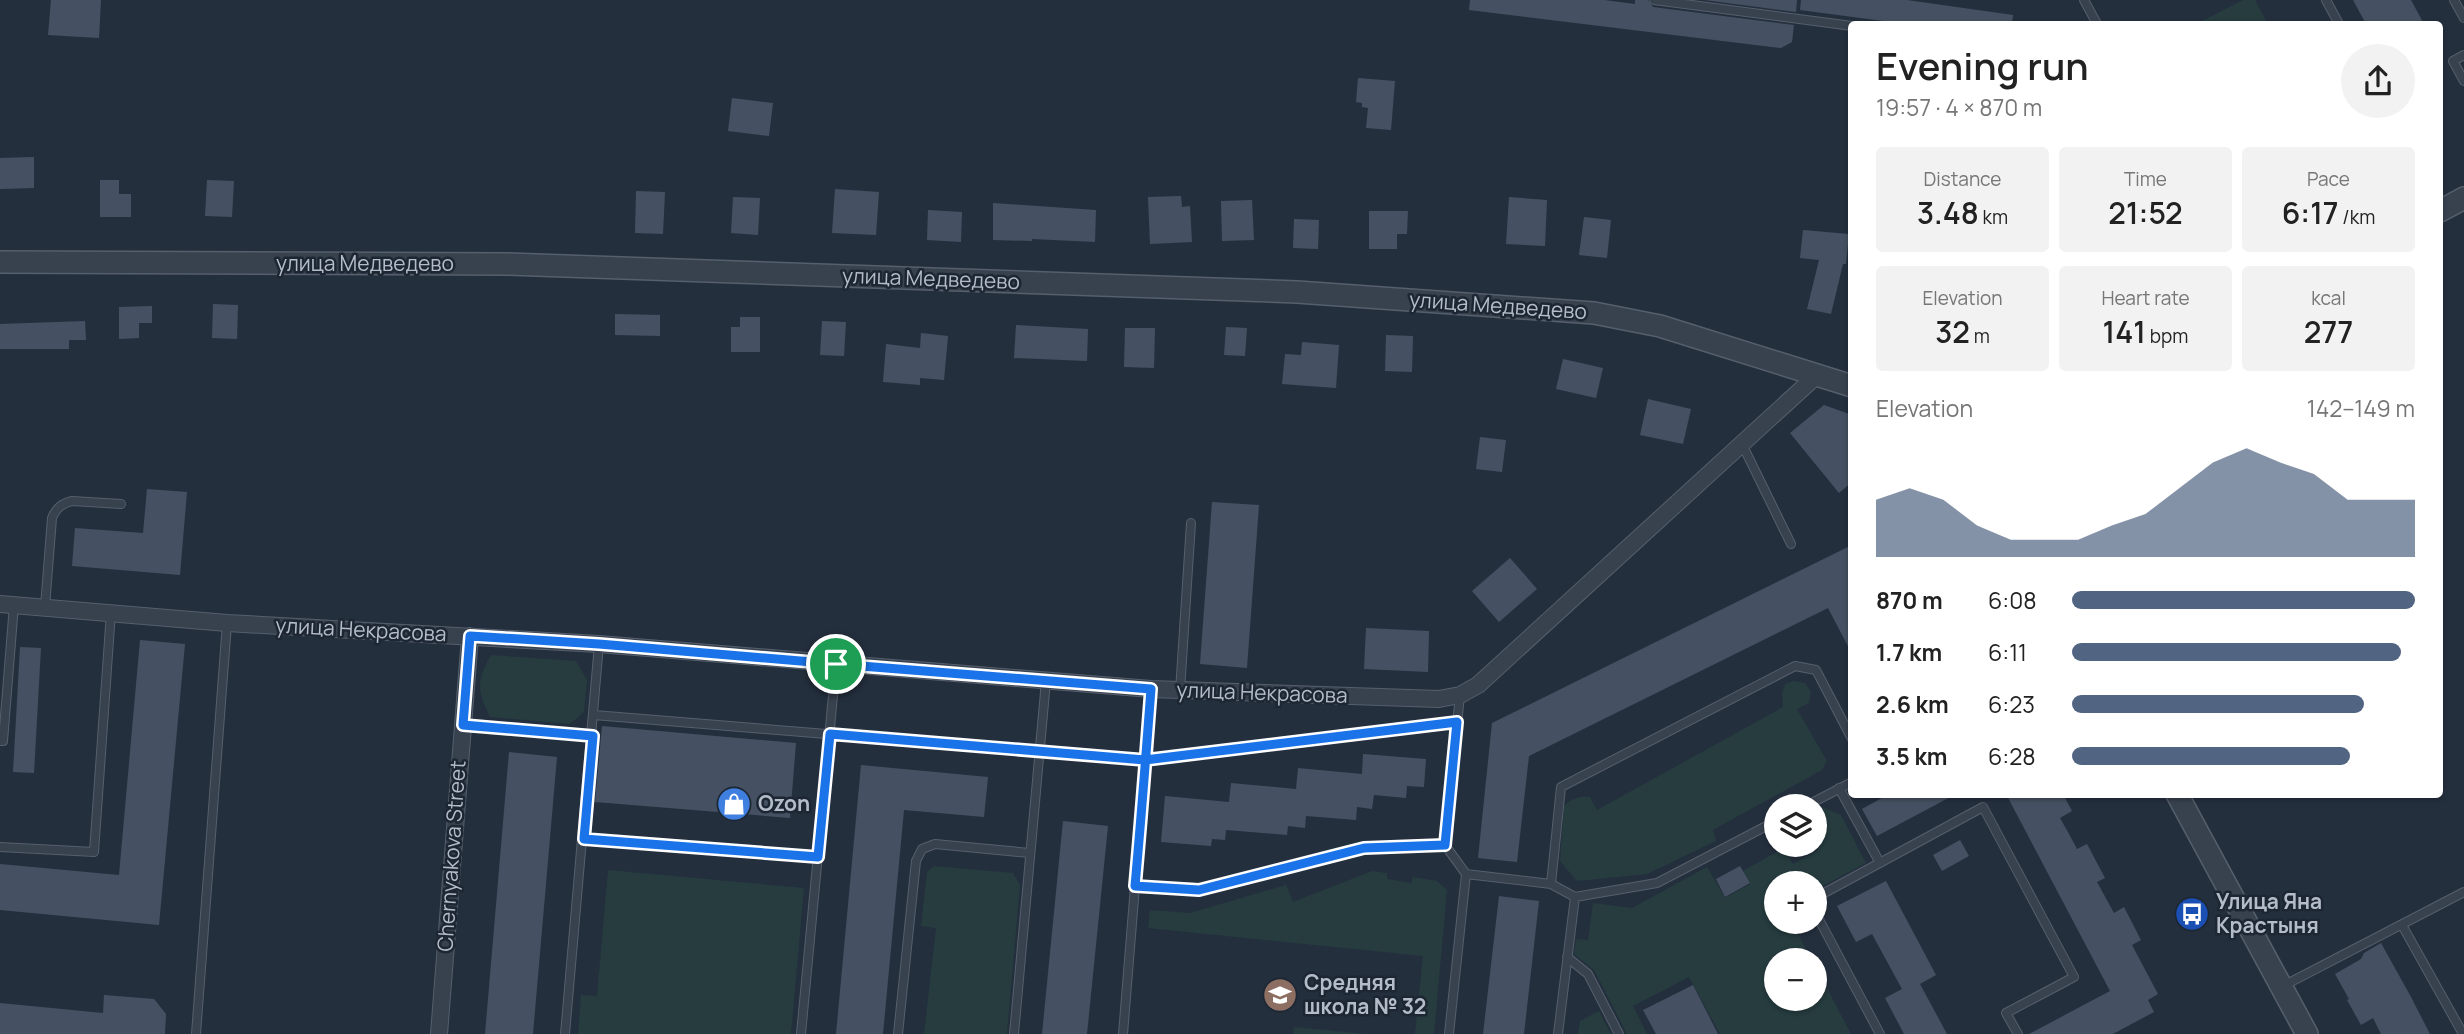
<!DOCTYPE html>
<html lang="en">
<head>
<meta charset="utf-8">
<style>
  body { margin:0; font-family:Manrope,sans-serif; background:#f2f2f2; color:#222; height:100vh; display:flex; flex-direction:column; font-size:26px; white-space:nowrap }
  * { box-sizing:border-box; margin:0 }
  p { font-size:23px; color:#767676 }
  .icon { flex:none; width:38px; height:38px; fill:none; stroke:currentColor; stroke-width:2; stroke-linecap:round; stroke-linejoin:round }
  .map { position:relative; flex:1; overflow:hidden }
  .details { position:absolute; left:1848px; top:21px; width:595px; height:777px; display:flex; flex-direction:column; background:#fff; border-radius:7px; box-shadow:0 2px 5px #0004 }
  .details>* { flex:none }
  .buttons { position:absolute; left:1764px; top:794px; display:grid; gap:14px }
  .buttons a { display:grid; place-items:center; width:63px; height:63px; border-radius:50%; background:#fff; box-shadow:0 2px 5px #0004; font-size:35px }
  .pin { position:absolute; display:grid; place-items:center; width:60px; height:60px; color:#fff; margin:-30px; border:4px solid #fff; border-radius:50%; box-shadow:0 2px 7px #0007 }
  .round { display:grid; place-items:center; flex:none; width:74px; height:74px; border-radius:37px; background:#f2f2f2 }
  .overview { display:flex; align-items:center; justify-content:space-between; height:119px; padding:0 28px }
  h1 { font-size:38px; font-weight:600; line-height:52px }
  .stats { display:grid; grid-template-columns:repeat(3,1fr); gap:10px; height:119px; padding:7px 28px }
  .stats div { display:grid; align-content:center; border-radius:7px; background:#f2f2f2; text-align:center }
  .stats b { font-size:30px; font-weight:600 }
  .stats small { font-size:19px; font-weight:400 }
  .stats p { font-size:19px }
  .chart { height:196px; padding:14px 28px }
  .chart p { display:flex; justify-content:space-between }
  .chart svg { width:100%; height:126px; margin-top:7px; fill:#516482; opacity:.7 }
  ul { padding:0 28px; list-style:none; font-size:23px }
  li { display:grid; grid-template-columns:112px 84px 1fr; align-items:center; height:52px }
  li i { height:18px; border-radius:9px; background:#516482 }
  .map>svg:first-child { display:block }
  .green { fill:#263c3f }
  .building { fill:#455162 }
  .lines { fill:none; stroke-linecap:round; stroke-linejoin:round }
  .service-casing { stroke:#565f6c; stroke-width:10 }
  .minor-casing { stroke:#565f6c; stroke-width:18 }
  .tertiary-casing { stroke:#565f6c; stroke-width:24 }
  .service { stroke:#38414e; stroke-width:8 }
  .minor { stroke:#38414e; stroke-width:16 }
  .tertiary { stroke:#38414e; stroke-width:21 }
  .route-casing { stroke:#fff; stroke-width:14 }
  .route { stroke:#1a73e8; stroke-width:9 }
  .labels { text-anchor:middle; stroke-width:5; stroke-linejoin:round; paint-order:stroke }
  .street-label { font-size:21px; fill:#b4bcc9; stroke:#1d2633 }
  .poi-label { font-size:21px; font-weight:bold; fill:#b4bcc9; stroke:#1d2633; text-anchor:start }
</style>
</head>
<body>
<div class="map">
<svg width="2464" height="1034" viewBox="0 0 2464 1034">
  <rect width="100%" height="100%" fill="#242f3e"/>
  <path class="green" d="M2243,0H2255L2268,24H2196Z
    M491,655L576,661L587,680L584,712L570,724L490,717C477,690 476,682 491,655Z
    M1794,681L1805,683L1811,692L1809,703L1797,709L1827,761L1822,770L1713,830L1716,841L1647,874L1577,881L1560,861L1564,806C1572,798 1579,796 1590,797L1597,810L1783,707L1782,694L1785,684Z
    M1822,807L1841,815L1866,863L1815,890V884H1776V922H1792L1812,961H1776V999H1815V965L1851,1034H1720L1689,977L1633,1006L1647,1034H1627L1594,970L1574,954L1576,939L1588,940L1593,903L1632,908L1707,867L1725,898L1750,884L1743,871L1784,848L1793,864L1818,850L1815,843V812Z
    M934,866L1013,873L1020,885L1007,1034H924L936,928L921,926L927,872Z
    M608,870L804,888L791,1034H578L581,995L597,996Z
    M1372,871L1387,873V879L1411,883L1413,877L1437,881L1447,890L1434,1034H1415L1423,956L1148,928L1150,910L1190,913L1286,885L1293,902Z
    M1599,1011L1611,1034H1578L1580,1021Z
    M1294,1027L1366,1034H1293Z"/>
  <path class="building" d="M51,0H101L99,38L48,35Z
    M1470,0H1604L1635,4V0H1648L1653,7L1794,25L1792,42L1781,48L1469,10Z
    M1704,0H1797L1796,12Z
    M1801,0H1907L2013,15L2012,24H1906L1800,10Z
    M2353,0H2411L2424,24H2366Z
    M1358,78L1395,81L1391,130L1366,128L1368,108L1362,107V103L1356,102Z
    M732,98L773,103L769,136L728,131Z
    M34,157V188L0,189V158Z
    M100,180H119V194H131V217H100Z
    M207,180L234,181L232,217L205,216Z
    M835,189L879,192L876,235L832,233Z
    M636,191L665,192L663,234L635,233Z
    M1181,196L1182,207L1190,206L1192,242L1150,244L1148,197Z
    M733,197L760,198L758,235L731,233Z
    M1509,197L1547,200L1545,246L1506,244Z
    M1252,200L1254,240L1222,241L1221,201Z
    M993,203L1096,210L1095,242L1032,239V241L993,240Z
    M928,210L962,212L961,242L927,240Z
    M1369,211H1408L1407,234H1397V249H1369Z
    M1584,217L1611,220L1607,258L1579,255Z
    M1294,219L1319,220L1318,249L1293,248Z
    M1803,230L1849,234L1846,264H1843L1831,314L1807,309L1819,260L1800,258Z
    M213,304L238,305L237,339L212,338Z
    M152,306V323H139V338L119,339V307Z
    M615,314L660,315V336L615,335Z
    M740,317H760V352H731V327H740Z
    M85,321L86,340H69V349H0V324Z
    M822,321L846,322L844,356L820,355Z
    M1016,325L1088,329L1087,361L1014,358Z
    M1226,327L1247,328L1245,356L1224,355Z
    M1125,328H1155L1154,368L1124,367Z
    M921,333L948,336L944,380L920,378V385L883,382L886,344L920,348Z
    M1386,335L1413,336L1412,372L1385,371Z
    M1302,342L1339,345L1336,388L1282,384L1285,354L1301,355Z
    M1563,359L1603,368L1596,398L1556,389Z
    M1648,399L1691,409L1683,444L1640,435Z
    M1824,405L1852,415V482L1839,493L1790,433Z
    M1480,437L1506,440L1502,472L1476,469Z
    M147,489L187,492L180,575L72,566L75,528L143,533Z
    M1212,502L1259,505L1247,668L1200,664Z
    M1852,545V654L1828,608L1529,756L1517,862L1478,858L1492,723Z
    M1510,558L1537,589L1499,622L1472,591Z
    M1366,628L1429,631L1428,672L1364,669Z
    M140,640L185,644L159,925L0,910V864L119,875Z
    M20,647L41,648L34,773L13,772Z
    M602,726L796,743L790,818L595,802Z
    M509,752L557,757L533,1034H485Z
    M1363,754L1426,759L1424,787L1407,786L1406,798L1374,795L1372,809L1357,807L1356,820L1306,816L1305,828L1288,826L1287,835L1226,830L1225,840L1212,839L1211,846L1161,842L1165,796L1229,802L1231,783L1296,789L1298,768L1362,774Z
    M861,765L988,777L984,817L904,810L883,1034H836Z
    M1889,794H1956L1877,836L1862,809Z
    M2006,794H2063L2072,811L2060,818L2069,834L2077,849L2087,844L2105,878L2097,882L2114,913L2124,907L2141,940L2132,945L2158,994L2148,1000L2154,1012L2113,1034H2029L2110,991Z
    M1063,821L1108,826L1087,1034H1042Z
    M1960,840L1969,856L1942,871L1933,855Z
    M1740,866L1750,883L1725,897L1716,879Z
    M1886,881L1936,975L1920,984L1947,1034H1904L1885,998L1902,989L1872,934L1856,942L1837,906Z
    M1499,896L1539,901L1524,1034H1483Z
    M2381,943L2411,997L2430,1034H2381L2373,1018L2361,1025L2347,1000L2349,999L2335,974L2361,959L2364,953Z
    M1693,985L1718,1034H1656L1643,1010Z
    M104,995L154,999L166,1014L165,1034H0V1003L103,1013Z"/>
  <g class="lines">
    <g class="service-casing">
      <path id="service" d="M1654,0L1852,26
        M2084,0L2097,24
        M2326,0L2339,24
        M2454,0L2464,18
        M2464,55L2453,61L2464,81
        M1742,444L1791,544
        M45,607L52,518C56,508 62,503 72,501L121,504
        M1180,691L1191,523
        M594,715L1145,760L1457,722
        M463,725L592,736
        M0,741H3L14,605
        M1839,788L1880,863
        M1804,807L1852,782
        M584,839L818,857
        M0,847L94,852L111,612
        M1466,874L1551,884L1575,897L1657,883L1776,821
        M1551,884L1561,787L1795,666L1816,670L1852,739
        M1135,886L1199,890L1364,848L1445,845
        M1815,898L1983,807L2074,977L2006,1013L2018,1034
        M1815,912L1880,1034
        M2402,925L2463,1034
        M1567,957L1588,974L1619,1034
        M2283,986L2464,892
        M196,1034L227,623
        M565,1034L599,644
        M801,1034L836,664
        M898,1034L916,861L922,849L935,844L1030,853
        M1014,1034L1046,681
        M1123,1034L1151,689
        M1449,1034L1466,874L1445,845L1460,695
        M1558,1034L1575,897"/>
    </g>
    <g class="minor-casing">
      <path id="minor" d="M0,604L227,623L599,644L1151,689L1439,699L1460,695L1478,685L1816,376
        M439,1034L470,636"/>
    </g>
    <g class="tertiary-casing">
      <path id="tertiary" d="M2440,211L2464,198
        M0,262L508,264L1297,292L1594,313L1660,326L1852,386
        M2177,794L2307,1034"/>
    </g>
    <use href="#service" class="service"/>
    <use href="#minor" class="minor"/>
    <use href="#tertiary" class="tertiary"/>
  </g>
  <g class="lines">
    <g class="route-casing">
      <path id="route" d="M836,664L599,644L470,636L463,725L593,736L584,839L818,857L830,734L1145,760L1457,722L1445,845L1364,848L1199,890L1135,886C1141,820 1146,755 1151,689L836,664"/>
    </g>
    <use href="#route" class="route"/>
  </g>
  <defs>
    <g id="shop-disc" transform="scale(1.75)"><circle r="9.5" fill="#3f7fe0" stroke="#1d2633"/><path d="M-5-2.5h2.3a2.7 3.5 0 0 1 5.4 0H5L5.5 6h-11ZM-1.5-2.5h3a1.5 2.3 0 0 0-3 0Z" fill="#fff"/></g>
    <g id="bus-disc" transform="scale(1.75)"><circle r="9.5" fill="#1a4fb4" stroke="#1d2633"/><path d="M-5-6H5V4H4V6H2V4H-2V6H-4V4H-5ZM-3.5-4V0h7V-4ZM-3.5 1.2v1.5H-2V1.2ZM2 1.2v1.5H3.5V1.2Z" fill="#fff"/></g>
    <g id="school-disc" transform="scale(1.75)"><circle r="9.5" fill="#8d6e63" stroke="#1d2633"/><path d="M0-5L7-2L0 1L-7-2ZM-4 1L0 2.5L4 1V4Q0 6-4 4Z" fill="#fff"/></g>
  </defs>
  <g fill-rule="evenodd">
    <use href="#shop-disc" x="734" y="804"/>
    <use href="#bus-disc" x="2192" y="914"/>
    <use href="#school-disc" x="1280" y="995"/>
  </g>
  <g class="labels">
    <g class="street-label">
      <text x="365" y="271">улица Медведево</text>
      <text transform="translate(931 279) rotate(2)" y="7">улица Медведево</text>
      <text transform="translate(1498 306) rotate(4)" y="7">улица Медведево</text>
      <text transform="translate(361 630) rotate(3)" y="7">улица Некрасова</text>
      <text transform="translate(1262 693) rotate(2)" y="7">улица Некрасова</text>
      <text transform="translate(452 856) rotate(-86)" y="7">Chernyakova Street</text>
    </g>
    <g class="poi-label">
      <text x="758" y="811">Ozon</text>
      <text x="2216" y="909">Улица Яна<tspan x="2216" dy="24">Крастыня</tspan></text>
      <text x="1304" y="990">Средняя<tspan x="1304" dy="24">школа № 32</tspan></text>
    </g>
  </g>
</svg>
<div class="buttons">
<a><svg class="icon" aria-label="layers" viewBox="0 0 24 24"><path d="M12 4l9 5-9 5-9-5zM3 14l9 5 9-5"/></svg></a>
<a>+</a>
<a>−</a>
</div>
<div class="pin" style="left:836px;top:664px;background:#1e9e55"><svg class="icon" aria-label="arrive" viewBox="0 0 24 24"><path d="M6 21V4h12l-3 4 3 4H6"/></svg></div>
<section class="details">
<div class="overview"><div><h1>Evening run</h1><p>19:57 · 4 × 870 m</p></div><a class="round"><svg class="icon" aria-label="share" viewBox="0 0 24 24"><path d="M12 15V3M7 8l5-5 5 5M5 13v7h14v-7"/></svg></a></div>
<div class="stats">
<div><p>Distance</p><b>3.48<small> km</small></b></div>
<div><p>Time</p><b>21:52</b></div>
<div><p>Pace</p><b>6:17<small> /km</small></b></div>
</div>
<div class="stats">
<div><p>Elevation</p><b>32<small> m</small></b></div>
<div><p>Heart rate</p><b>141<small> bpm</small></b></div>
<div><p>kcal</p><b>277</b></div>
</div>
<div class="chart"><p><span>Elevation</span>142–149 m</p>
<svg viewBox="0 0 160 44" preserveAspectRatio="none"><path d="M0 44V24L10 20L20 24L30 33L40 38L50 38L60 38L70 33L80 29L90 20L100 11L110 6L120 11L130 15L140 24L150 24L160 24V44z"/></svg>
</div>
<ul>
<li><b>870 m</b>6:08<i style="width:100%"></i></li>
<li><b>1.7 km</b>6:11<i style="width:96%"></i></li>
<li><b>2.6 km</b>6:23<i style="width:85%"></i></li>
<li><b>3.5 km</b>6:28<i style="width:81%"></i></li>
</ul>
</section>
</div>
</body>
</html>
